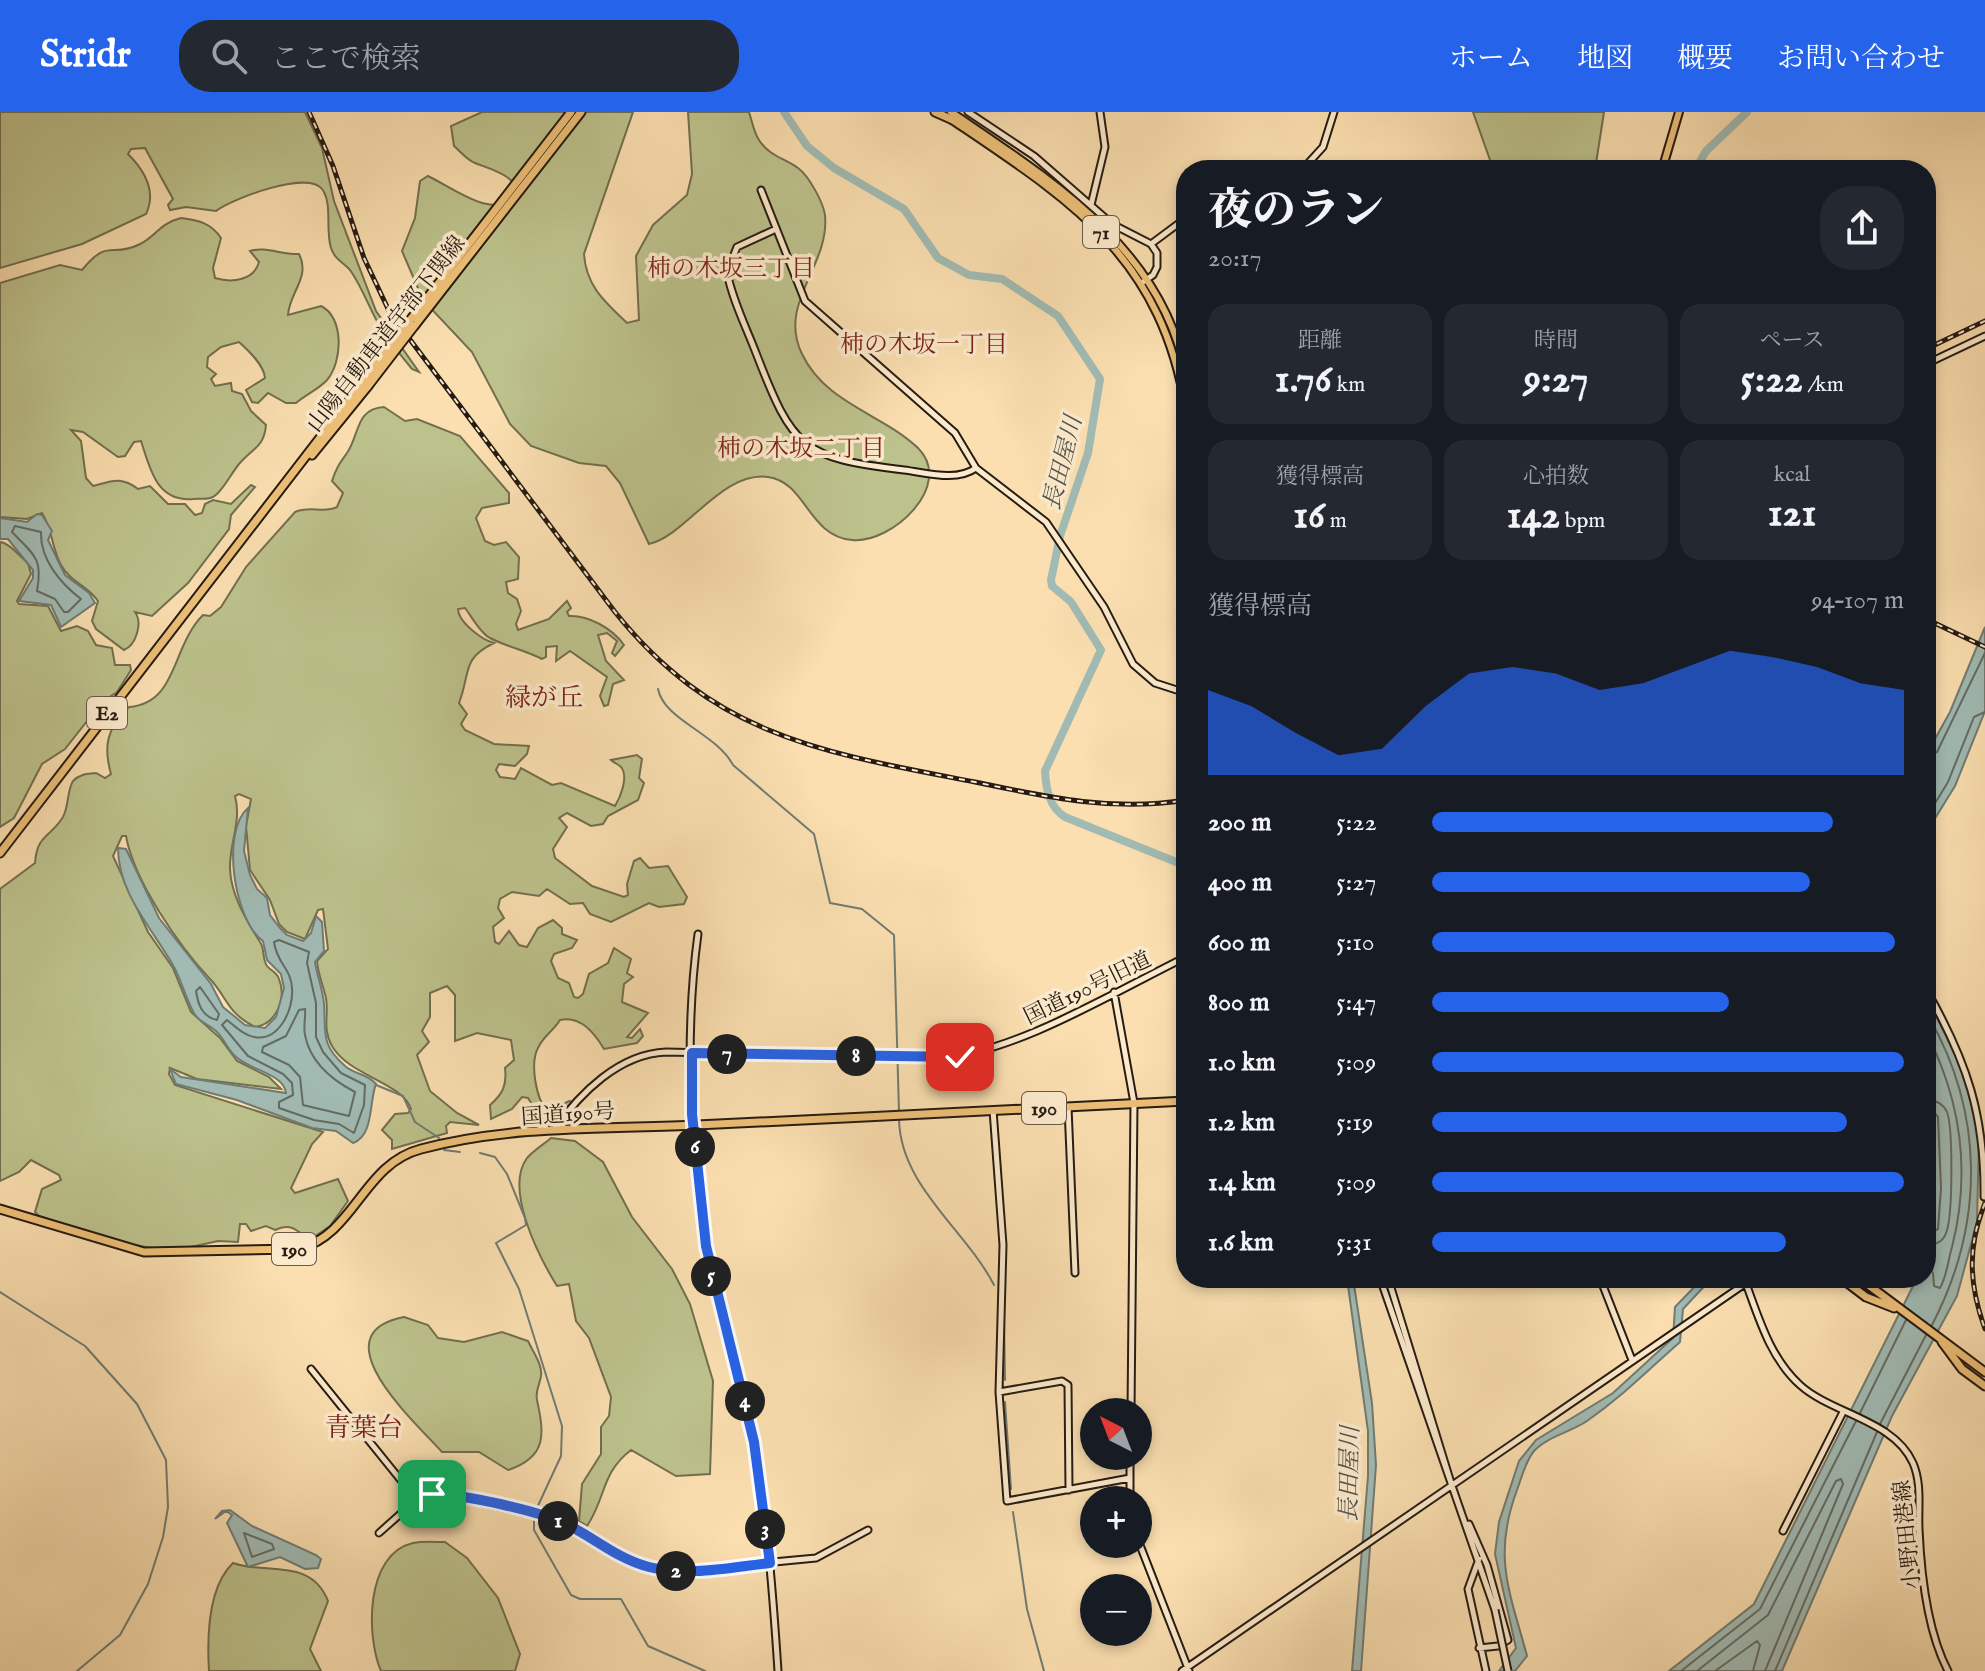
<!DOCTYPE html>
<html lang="ja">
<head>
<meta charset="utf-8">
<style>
  body { margin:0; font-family:"IM FELL English","Noto Serif JP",serif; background:#242831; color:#f1f3f6; height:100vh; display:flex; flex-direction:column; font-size:30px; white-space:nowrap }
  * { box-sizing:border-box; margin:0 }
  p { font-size:26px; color:#9ea1a6 }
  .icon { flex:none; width:44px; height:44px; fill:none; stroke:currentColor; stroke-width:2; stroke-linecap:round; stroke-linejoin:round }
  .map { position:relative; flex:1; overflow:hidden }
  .side { position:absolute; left:1176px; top:48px; width:760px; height:1128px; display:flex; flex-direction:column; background:#171b24; border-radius:32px; box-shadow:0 4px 12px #0003 }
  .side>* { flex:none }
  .needle { width:52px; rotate:318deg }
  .fabs { position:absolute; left:1080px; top:1286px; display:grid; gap:16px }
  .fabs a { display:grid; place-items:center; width:72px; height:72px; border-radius:50%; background:#171b24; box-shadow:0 4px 12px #0003; font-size:40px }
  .pin { position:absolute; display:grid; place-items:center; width:68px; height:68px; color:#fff; margin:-34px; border-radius:16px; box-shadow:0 4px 12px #0006 }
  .km { position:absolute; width:40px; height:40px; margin:-20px; border-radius:50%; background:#222; color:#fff; font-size:22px; line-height:40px; text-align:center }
  .round { display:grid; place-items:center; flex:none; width:84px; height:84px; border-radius:32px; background:#242831 }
  .overview { display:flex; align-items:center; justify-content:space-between; height:136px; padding:0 32px }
  h1 { font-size:44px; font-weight:800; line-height:60px }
  .stats { display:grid; grid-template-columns:repeat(3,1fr); gap:12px; height:136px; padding:8px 32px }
  .stats div { display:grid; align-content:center; border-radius:20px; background:#242831; text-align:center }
  .stats b { font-size:40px; font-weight:800 }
  .stats small { font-size:22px; font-weight:400 }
  .stats p { font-size:22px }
  .chart { height:224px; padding:16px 32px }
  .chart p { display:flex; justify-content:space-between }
  .chart svg { width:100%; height:144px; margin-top:8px; fill:#2563eb; opacity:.7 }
  ul { padding:0 32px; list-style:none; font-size:26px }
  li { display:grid; grid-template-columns:128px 96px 1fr; align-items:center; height:60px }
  li i { height:20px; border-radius:10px; background:#2563eb }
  header { display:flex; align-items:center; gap:48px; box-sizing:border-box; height:112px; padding:0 40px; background:#2563eb; color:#fff }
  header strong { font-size:38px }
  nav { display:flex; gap:44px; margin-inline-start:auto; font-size:28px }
  .search { width:560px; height:72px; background:#242831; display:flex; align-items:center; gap:20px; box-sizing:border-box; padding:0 28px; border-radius:32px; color:#9ea1a6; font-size:30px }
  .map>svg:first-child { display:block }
  .green { fill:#bdc28c; stroke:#726e4f; stroke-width:2 }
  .water { fill:#a1bbb4; stroke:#707b73; stroke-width:2 }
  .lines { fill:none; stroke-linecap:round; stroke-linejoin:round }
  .shore { stroke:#646b63; stroke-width:2 }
  .stream { stroke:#707b73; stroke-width:2 }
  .river { stroke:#a1bbb4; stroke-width:8 }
  .secondary-casing { stroke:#261b12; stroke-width:9 }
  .primary-casing { stroke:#261b12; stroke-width:10 }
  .highway-casing { stroke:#261b12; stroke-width:11 }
  .secondary { stroke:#fceacc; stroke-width:5 }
  .primary { stroke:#eec078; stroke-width:6 }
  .highway { stroke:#eec078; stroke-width:7 }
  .rail-casing { stroke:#261b12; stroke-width:5 }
  .rail { stroke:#fceacc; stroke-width:2; stroke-dasharray:6; stroke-linecap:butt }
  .secondary-bridge-casing { stroke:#261b12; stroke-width:9; stroke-linecap:butt }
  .highway-bridge-casing { stroke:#261b12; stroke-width:11; stroke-linecap:butt }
  .secondary-bridge { stroke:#fceacc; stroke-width:5 }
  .highway-bridge { stroke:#eec078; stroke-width:7 }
  .route-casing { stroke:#fff; stroke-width:16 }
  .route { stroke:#2563eb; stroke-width:10 }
  .labels { text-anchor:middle; stroke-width:7; stroke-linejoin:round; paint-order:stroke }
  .shield { fill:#fceacc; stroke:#66594a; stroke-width:2 }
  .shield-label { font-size:20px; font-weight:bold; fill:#261b12 }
  .street-label { font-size:22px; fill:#261b12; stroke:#fceacc }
  .neighbourhood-label { font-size:24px; fill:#7a1f14; stroke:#fceacc }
  .water-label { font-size:24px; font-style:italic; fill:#51534b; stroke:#fceacc }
  .quarter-label { font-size:26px; fill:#7a1f14; stroke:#fceacc }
</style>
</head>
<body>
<header>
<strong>Stridr</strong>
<div class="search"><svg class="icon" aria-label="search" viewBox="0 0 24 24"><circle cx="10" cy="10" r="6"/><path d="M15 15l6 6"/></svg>ここで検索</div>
<nav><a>ホーム</a><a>地図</a><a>概要</a><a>お問い合わせ</a></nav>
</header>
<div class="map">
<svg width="1985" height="1559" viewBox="0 0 1985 1559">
  <rect width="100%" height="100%" fill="#fbdfb0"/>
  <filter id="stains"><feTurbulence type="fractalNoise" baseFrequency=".0025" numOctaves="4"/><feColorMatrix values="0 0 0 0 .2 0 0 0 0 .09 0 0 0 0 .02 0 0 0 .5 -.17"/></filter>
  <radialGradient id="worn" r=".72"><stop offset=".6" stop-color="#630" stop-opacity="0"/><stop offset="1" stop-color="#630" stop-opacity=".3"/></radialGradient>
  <path class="green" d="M0,0H305L322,36L334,89L376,199L419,260L412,257C401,244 391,231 382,218C370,199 363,176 350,158C343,150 335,148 331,136C325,117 333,92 322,77C308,58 231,87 216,99L186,95L170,98L168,93L173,87L145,36L131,37L128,42C144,58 157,79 146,102L82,132L0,156Z
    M482,0H633L584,142C586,174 605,190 627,211L639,208L636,144L653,113L687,83L692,62L688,0H749C752,9 754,21 759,28C769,44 784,46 798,56C809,64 823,90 825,103C830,154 777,191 802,242C826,292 881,301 918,336C955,373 892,432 852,428C808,424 806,370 768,365C721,359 686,424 649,432L620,371L606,354L579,351L531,334L510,312L472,240L423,188L402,139L415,106L420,69L428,64C457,78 490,107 520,85C516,63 493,58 475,51C467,48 461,40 454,34L451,14Z
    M1473,0H1604L1595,58H1488L1490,48Z
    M181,106C198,108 211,111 221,126L213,156L215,166C231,171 254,169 259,150L250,139C265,134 282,143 299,142C311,165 289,181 288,203L321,194C344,205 343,249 327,268C319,277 305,283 296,291H286L268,281L258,291L252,290L246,278L265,266C264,253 249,239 239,230L221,235L208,245L207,255L216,262L211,267L215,274L231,271L232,279L242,282L251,299L266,313C264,336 252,336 239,352C231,362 226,373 217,382C210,389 202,386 193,387C156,390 150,356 141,329L134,330L125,344L118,345L83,320L71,318L81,329L86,366L93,374C112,369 121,364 138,377L150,374L168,392H185L195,403L202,401L205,392L213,388L231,392L251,373L255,375L231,403L229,417L188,471L152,504L135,500C143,511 136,533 124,538L96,517L92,509L98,489C88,474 70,470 61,453C51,434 53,419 42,401L27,407L0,405V171L60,153L82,158C109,125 111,146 138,133C156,125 158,112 181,106Z
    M384,295L405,309L417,307L460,324L509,381V391L482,396L476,406L485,429L494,433L506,430L519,445L518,467L506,470L508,481L517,487L521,499L516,512L518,518L549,507L567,489L571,496L567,500L569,504C588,503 612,516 624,533L615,544L612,541L617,529L607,521L598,523L606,549L624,568L613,572L608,593L604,594L600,584L607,565L570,539L556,549L557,534L546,535V545L542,547C525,538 507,535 490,526C480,521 472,505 465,496L458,497C458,510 482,528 494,531C461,547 471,560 459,591L467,602L461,612L465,618L494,632L529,634L527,642L515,654L499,652L496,658L500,665L515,667L521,656L552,673L561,671L615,694C620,686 629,665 621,655C618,652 614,651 611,648L637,643L642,647L639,666L644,671L638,688L608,704L603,712L591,714L567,701L559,706L567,715L553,737L555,746L592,774L624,785L628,783L627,772L634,749L640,746L649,756L668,754L687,785L684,792L659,795L649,791L611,810L590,802L583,791L570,792L547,777L539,784L512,780L500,787L498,796L504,806L493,815L495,830L499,832L509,819L519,833L527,835L538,816L553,808L562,816V822L577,828L572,836L554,842L551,849L558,866L569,871L574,885L578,886L583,882L589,862L608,851L614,836L631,847L627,861L633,865L624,872L622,890L648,901L627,925L632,926L640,917L643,924L637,931L604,937C595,922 581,903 560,908C554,918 544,924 539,934C529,950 536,988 548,1000L569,989L574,990L554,1006L536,1009L537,1000L528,986L522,985L512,997L491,1007L490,993C503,982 507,973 505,956L514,948L511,928L477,921L455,929V883L447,874L430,881V905L422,919L429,930L417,943L430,979L457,1001L479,1013L450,1010L446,1014L447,1021L392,1037V1028L382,1018L395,1002L408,1001L411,997C402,970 349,964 332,934C322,917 329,903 326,886C323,873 318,862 317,849L328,837L323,797L318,798L305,827L287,820L279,812L270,788L250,758L246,714L251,687L239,682L235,684C242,709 229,732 230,757C231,784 247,809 260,830C265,837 262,847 267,854C271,859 277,860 279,867C287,887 276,912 255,915C226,900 228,886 210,867C179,834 134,769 126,724H122L113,744L148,820L173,856L191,900L220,926L237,949L269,965L281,977L197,967L170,956L169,962L175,973L323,1020L312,1032L291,1076L295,1081L338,1067L348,1089L330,1114L311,1127C298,1122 293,1109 275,1118L266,1114L251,1119L246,1112H240L238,1130L218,1129L177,1138L152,1136L117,1130L39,1104L35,1100L42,1077L61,1068L59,1063L31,1048L19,1060L0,1069V777L35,751C37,722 51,725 63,705C69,694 67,678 73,669C79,662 88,662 96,661L105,666L111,662C103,634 107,616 129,595C178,591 171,535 203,503L210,504L221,495L246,455L295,400C311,393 323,402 337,395L343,381L332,369C336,356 340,351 347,341C360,322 355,297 384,295Z
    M0,430C10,431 20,445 28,451L31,462L17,489L19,492L48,494L61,519L77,514L88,519L96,533L112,536L115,553H130L131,558L117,580L102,590L65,637L42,652L14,706L0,715Z
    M551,1026L575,1029L603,1050L632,1105L672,1157L690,1192L713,1269L710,1362L676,1364L631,1338C601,1361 606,1386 587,1414L579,1409L582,1372L601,1342V1315L609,1304L611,1285L589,1226L576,1209L569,1172L557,1174C539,1145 504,1077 527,1046C533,1039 544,1032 551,1026Z
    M404,1205L428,1213L438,1226L464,1230L502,1220L528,1229C532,1238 543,1253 541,1264C540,1272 535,1279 537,1288C544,1321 548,1345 508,1358L479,1340H442C415,1310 317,1222 404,1205Z
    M445,1430L467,1446L498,1486L520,1542L515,1559H381C366,1524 365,1442 413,1431C423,1429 435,1430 445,1430Z
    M233,1451C265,1463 311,1445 328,1489L310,1537L321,1559H209C207,1526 208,1475 233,1451Z"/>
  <path class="water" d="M37,402L42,403L52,419L48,428L65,463L89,481L95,491L61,515L51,493L19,489L33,466V458L8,427H0V406L27,410Z
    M1985,515V599L1955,674L1926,721V643L1950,600Z
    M248,696L244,739L250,763L257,777L267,786L270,803L280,816L287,823L303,829L311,821L316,804L322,810L324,839L315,850C317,864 323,878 324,892C326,920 320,932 345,954C355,963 367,961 376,972C369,989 374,1024 353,1031L336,1019L312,1016L237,988L176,972L170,957L181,965L286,981C284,961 247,958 234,943C227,936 223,925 216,919C209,913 202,911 196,904C189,896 181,867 174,855C153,817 118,782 118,736L126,737L159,806L211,872L223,895L245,913L265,916L276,905L284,876L281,862L267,848L263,829C235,810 220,720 248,696Z
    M1926,884L1968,968L1979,1024L1977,1110L1957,1184L1892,1304L1782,1559H1669L1754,1492L1917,1166H1926L1933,1076L1926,985Z
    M1347,1166H1353L1372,1291L1376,1353L1361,1559H1352L1368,1364V1319Z
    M1703,1166H1712L1683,1197L1680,1230C1647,1259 1624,1283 1587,1309C1571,1320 1548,1324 1534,1339C1525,1350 1522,1365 1517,1378C1492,1445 1510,1480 1527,1544L1515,1559H1499L1516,1536L1495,1442L1499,1410L1519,1349L1536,1328L1613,1281L1673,1226L1675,1195Z
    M230,1398L252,1414L316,1443L321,1447L318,1456L305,1457L280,1445L248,1455L227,1411L232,1403L226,1399L215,1407L222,1399Z"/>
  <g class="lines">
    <path class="shore" d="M15,414L41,420C40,447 60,471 81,487L68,500H64L55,487L37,479C43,446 34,443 12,420Z
      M1926,645L1937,640L1985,541
      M1926,706L1948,670L1974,605L1985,600
      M279,828L309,840L307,851L316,891V925L323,940L341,961L365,973L364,993L354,1021L339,1012L314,1008L279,996V990L293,983L292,971L283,962L248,944L222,913L227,908C235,914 243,923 254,925C279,930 294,897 292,876C291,856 277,852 274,830Z
      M200,875L219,902L217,908C202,905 198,892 196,879Z
      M305,897C306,905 303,914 305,923C310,950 332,968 355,980L349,1004L303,993L300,965L289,953L262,940L263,935L286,924L299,898Z
      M1926,900C1985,1000 1985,1111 1932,1213
      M1926,920C1961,988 1971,1060 1952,1135C1948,1148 1947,1164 1940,1176L1934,1174L1933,1161L1926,1152
      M1926,987C1935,988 1943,991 1947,1000C1953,1016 1953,1105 1946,1121C1943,1130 1935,1133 1926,1133
      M1926,998L1933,999L1938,1005L1941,1076L1938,1117L1926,1123
      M1860,1301L1906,1208
      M1880,1312L1926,1223
      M244,1421L272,1432L274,1437L252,1445Z
      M1681,1559L1760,1497L1856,1309
      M1697,1559L1768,1503L1836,1369L1841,1367L1843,1372L1765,1559
      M1715,1559L1757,1529L1760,1533L1753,1559
      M1775,1559L1877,1320"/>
    <path class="stream" d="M782,0L785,3
      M658,577C664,608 716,621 733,653L814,722L830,791L862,797L894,823L899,1000
      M376,973L403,984L415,1010L439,1026
      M899,1007C900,1074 966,1118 994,1173
      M444,1038L460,1040
      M480,1041L495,1045L507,1062L525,1106L526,1113L496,1131L519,1177L562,1314L561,1344L536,1398
      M0,1180L85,1234L137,1292L166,1348L168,1395L163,1425L148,1472L120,1523L77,1559
      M1004,1207L1005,1268
      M1005,1290L1011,1377
      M1013,1400L1027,1497L1044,1559
      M534,1407V1418L571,1483L580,1487H621L648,1534L705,1559"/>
    <path class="river" d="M784,0L807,34L834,56L904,97L938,146L969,163L1002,167L1058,204L1100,267L1088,341L1060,424L1051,468L1052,474L1071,490L1101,538L1045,659C1046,677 1049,695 1065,705L1186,754
      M1695,58L1706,39L1747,0"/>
    <g class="secondary-casing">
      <path id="secondary" d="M968,0L1034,44L1112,112L1151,132L1157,141V155L1153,163L1143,170
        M1302,58L1323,35L1334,0
        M761,78L805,189L955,321L976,356L1046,410L1104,495L1133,552L1155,571L1186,581
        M1091,93L1105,35L1100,0
        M776,117L737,135L727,160C732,187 746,215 756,241C793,337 802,346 904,358C928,361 956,370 976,356
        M1151,132L1186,106
        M1926,252L1985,224
        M698,822C684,924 689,1060 711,1160C723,1217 743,1273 754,1330C767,1406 773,1483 778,1559
        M1927,879C1967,950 1985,1003 1984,1085
        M1114,880L1134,991L1131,1300
        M1068,995L1075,1161
        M993,998L1003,1133L999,1280L1007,1389L1130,1366
        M554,1018C580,981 619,942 666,940L940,946C1015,941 1116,879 1186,845
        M1380,1166L1495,1498
        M1388,1166L1451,1371
        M1600,1166L1632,1248
        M1744,1166C1758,1203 1769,1245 1800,1273C1832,1302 1894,1308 1913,1351C1922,1372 1918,1395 1919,1417C1921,1462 1927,1519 1948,1559
        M311,1257L416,1387
        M999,1280L1062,1269L1068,1273L1069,1378
        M1130,1388V1344
        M1469,1412L1487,1453L1508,1528L1498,1534L1479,1536
        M1783,1419L1843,1300
        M379,1421L416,1388L443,1383L550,1406L573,1415L622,1446L679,1459L816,1446L868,1418
        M1138,1428L1189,1559
        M1479,1447L1468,1477L1486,1559
        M1182,1559L1746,1171"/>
    </g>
    <g class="primary-casing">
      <path id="primary" d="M951,0C1049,67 1164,137 1186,264
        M952,8C1072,89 1161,144 1186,298
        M1662,58L1679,0"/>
    </g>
    <g class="highway-casing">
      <path id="highway" d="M935,0L953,8
        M411,207L571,0
        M415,213L581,0
        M312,343L368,274
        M0,741L363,270
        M0,1097L144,1140L299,1137C355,1122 363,1052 421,1037C510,1013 606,1017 697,1013C860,1005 1023,998 1186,989
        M1841,1166L1866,1185L1894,1196
        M1859,1166L1985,1260
        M1942,1230L1962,1257L1985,1274"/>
    </g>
    <use href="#secondary" class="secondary"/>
    <use href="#primary" class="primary"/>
    <use href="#highway" class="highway"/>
    <g class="rail-casing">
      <path id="rail" d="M309,0L333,54L364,146L390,201L615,500C716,626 826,641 975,670C1046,685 1113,700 1186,688
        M1926,237L1985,209
        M1926,507L1985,535
        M1985,1091C1967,1135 1969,1173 1985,1217"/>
    </g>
    <use href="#rail" class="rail"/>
    <g class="secondary-bridge-casing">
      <path id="secondary-bridge" d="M1495,1498L1508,1559"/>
    </g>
    <g class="highway-bridge-casing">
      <path id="highway-bridge" d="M363,270L411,207
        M368,274L415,213"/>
    </g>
    <use href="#secondary-bridge" class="secondary-bridge"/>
    <use href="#highway-bridge" class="highway-bridge"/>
  </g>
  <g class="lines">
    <g class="route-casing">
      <path id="route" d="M432,1382C462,1382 541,1399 568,1413C596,1427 618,1447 649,1455C689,1465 731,1455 770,1451L754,1330L706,1134L692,1002V941L960,945"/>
    </g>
    <use href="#route" class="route"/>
  </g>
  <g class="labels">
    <g class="shield">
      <rect x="1083" y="104" width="36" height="32" rx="6"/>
      <rect x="87" y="585" width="40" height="32" rx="6"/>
      <rect x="1022" y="980" width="44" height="32" rx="6"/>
      <rect x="272" y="1121" width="44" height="32" rx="6"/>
    </g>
    <g class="shield-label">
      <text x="1101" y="127">71</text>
      <text x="107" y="608">E2</text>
      <text x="1044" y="1003">190</text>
      <text x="294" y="1144">190</text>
    </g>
    <g class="street-label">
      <text transform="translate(385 221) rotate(-52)" y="8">山陽自動車道宇部下関線</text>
      <text transform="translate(1087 875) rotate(-26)" y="8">国道190号旧道</text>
      <text transform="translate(568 1001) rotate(-4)" y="8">国道190号</text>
      <text transform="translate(1906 1423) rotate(-96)" y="8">小野田港線</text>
    </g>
    <g class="neighbourhood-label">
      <text x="731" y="164">柿の木坂三丁目</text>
      <text x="924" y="240">柿の木坂一丁目</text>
      <text x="801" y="344">柿の木坂二丁目</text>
    </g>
    <g class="water-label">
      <text transform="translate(1062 351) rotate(-76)" y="8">長田屋川</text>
      <text transform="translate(1349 1362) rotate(-89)" y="8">長田屋川</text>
    </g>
    <g class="quarter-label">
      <text x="544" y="594">緑が丘</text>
      <text x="364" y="1324">青葉台</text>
    </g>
  </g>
  <rect width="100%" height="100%" filter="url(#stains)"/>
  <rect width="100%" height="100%" fill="url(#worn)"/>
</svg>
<div class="fabs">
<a><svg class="needle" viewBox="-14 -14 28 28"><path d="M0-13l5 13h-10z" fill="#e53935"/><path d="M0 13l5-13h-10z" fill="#9ea1a6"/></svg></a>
<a>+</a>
<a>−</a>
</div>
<div class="pin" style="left:432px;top:1382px;background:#1e9e55"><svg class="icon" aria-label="arrive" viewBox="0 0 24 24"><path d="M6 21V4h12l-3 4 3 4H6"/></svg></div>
<div class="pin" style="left:960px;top:945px;background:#d93025"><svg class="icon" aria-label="check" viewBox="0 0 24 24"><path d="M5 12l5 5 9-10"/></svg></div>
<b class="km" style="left:558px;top:1409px">1</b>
<b class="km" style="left:676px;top:1459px">2</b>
<b class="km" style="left:765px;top:1417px">3</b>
<b class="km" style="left:745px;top:1289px">4</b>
<b class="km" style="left:711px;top:1164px">5</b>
<b class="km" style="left:695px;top:1035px">6</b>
<b class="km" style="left:727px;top:942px">7</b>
<b class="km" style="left:856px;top:944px">8</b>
<section class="side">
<div class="overview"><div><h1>夜のラン</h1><p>20:17</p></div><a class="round"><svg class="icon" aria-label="share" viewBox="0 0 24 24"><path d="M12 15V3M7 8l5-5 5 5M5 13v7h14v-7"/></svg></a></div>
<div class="stats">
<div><p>距離</p><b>1.76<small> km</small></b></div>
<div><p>時間</p><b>9:27</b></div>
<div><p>ペース</p><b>5:22<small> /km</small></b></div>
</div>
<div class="stats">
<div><p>獲得標高</p><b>16<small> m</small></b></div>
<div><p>心拍数</p><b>142<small> bpm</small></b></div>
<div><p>kcal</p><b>121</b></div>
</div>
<div class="chart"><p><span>獲得標高</span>94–107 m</p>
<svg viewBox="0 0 160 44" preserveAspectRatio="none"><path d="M0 44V18L10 23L20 31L30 38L40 36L50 23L60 13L70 11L80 13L90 18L100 16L110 11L120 6L130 8L140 11L150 16L160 18V44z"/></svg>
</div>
<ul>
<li><b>200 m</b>5:22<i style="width:85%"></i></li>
<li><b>400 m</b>5:27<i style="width:80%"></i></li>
<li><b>600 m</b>5:10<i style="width:98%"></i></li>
<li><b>800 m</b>5:47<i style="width:63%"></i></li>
<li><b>1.0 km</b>5:09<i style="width:100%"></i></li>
<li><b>1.2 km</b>5:19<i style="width:88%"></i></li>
<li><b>1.4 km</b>5:09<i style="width:100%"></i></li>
<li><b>1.6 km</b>5:31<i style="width:75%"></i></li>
</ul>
</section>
</div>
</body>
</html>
